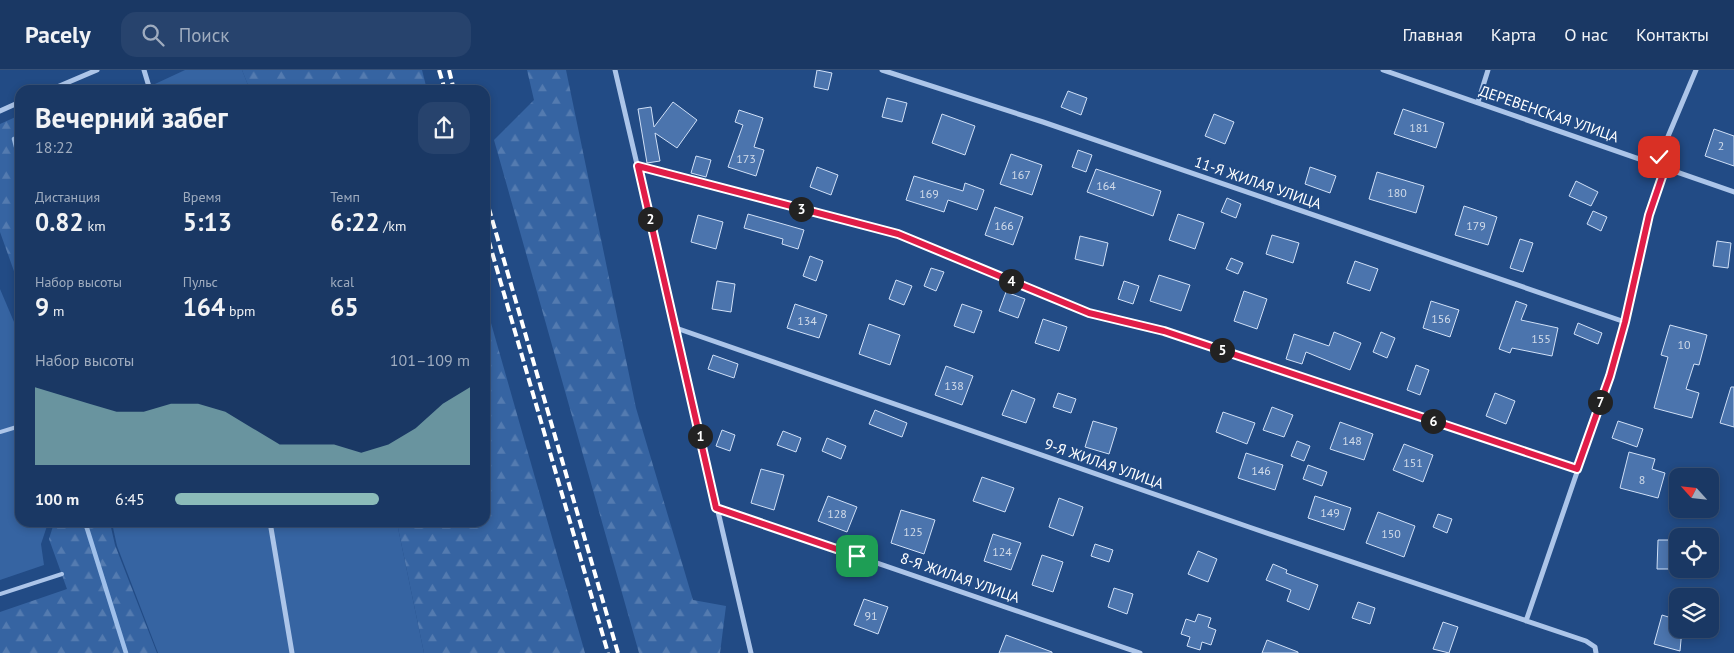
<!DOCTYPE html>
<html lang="ru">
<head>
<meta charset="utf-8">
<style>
  body { margin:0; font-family:"PT Sans",sans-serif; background:#27436d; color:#f1f3f6; height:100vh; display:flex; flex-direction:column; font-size:19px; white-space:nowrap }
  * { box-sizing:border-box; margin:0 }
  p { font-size:16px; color:#9facbf }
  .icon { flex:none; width:28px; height:28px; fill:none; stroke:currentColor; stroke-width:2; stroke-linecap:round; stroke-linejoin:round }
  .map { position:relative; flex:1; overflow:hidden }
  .details { position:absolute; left:15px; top:15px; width:475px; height:442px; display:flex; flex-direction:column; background:#1a3864; border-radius:15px; box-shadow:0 2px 8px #0003,0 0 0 1px #385278 }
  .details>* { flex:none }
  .needle { width:32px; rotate:297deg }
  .controls { position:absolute; left:1669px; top:398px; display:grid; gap:10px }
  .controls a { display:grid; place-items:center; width:50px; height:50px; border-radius:10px; background:#1a3864; box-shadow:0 2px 8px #0003,0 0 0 1px #385278; font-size:25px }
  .pin { position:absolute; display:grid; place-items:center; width:42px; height:42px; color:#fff; margin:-21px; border-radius:10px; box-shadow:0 2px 8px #0006 }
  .km { position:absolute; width:25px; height:25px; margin:-12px; border-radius:50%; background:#222; color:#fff; font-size:14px; line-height:25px; text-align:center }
  .round { display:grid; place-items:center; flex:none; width:52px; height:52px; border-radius:15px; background:#27436d }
  .head { display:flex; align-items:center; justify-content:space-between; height:85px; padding:0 20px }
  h1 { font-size:28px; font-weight:800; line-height:38px }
  .metrics { display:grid; grid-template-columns:repeat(3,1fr); gap:8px; height:85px; padding:5px 20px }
  .metrics div { display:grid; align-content:center }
  .metrics b { font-size:25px; font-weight:800 }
  .metrics small { font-size:14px; font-weight:400 }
  .metrics p { font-size:14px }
  .chart { height:140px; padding:10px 20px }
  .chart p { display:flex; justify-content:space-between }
  .chart svg { width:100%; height:90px; margin-top:5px; fill:#8bbbb9; opacity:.7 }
  ul { padding:0 20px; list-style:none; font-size:16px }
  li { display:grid; grid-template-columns:80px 60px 1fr; align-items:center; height:38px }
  li i { height:12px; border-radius:6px; background:#8bbbb9 }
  header { display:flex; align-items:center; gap:30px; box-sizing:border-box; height:70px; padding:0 25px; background:#1a3864; border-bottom:1px solid #385278 }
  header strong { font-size:24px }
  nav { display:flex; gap:28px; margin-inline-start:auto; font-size:18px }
  .search { width:350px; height:45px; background:#27436d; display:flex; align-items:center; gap:12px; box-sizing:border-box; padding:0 18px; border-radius:15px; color:#9facbf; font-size:19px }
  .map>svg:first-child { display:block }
  .green { fill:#3664a2 }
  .forest { fill:url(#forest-firs) }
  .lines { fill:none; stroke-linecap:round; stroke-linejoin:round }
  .stream { stroke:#a0c0ea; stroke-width:4.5 }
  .building { fill:#4b74ad; stroke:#d0e0f7 }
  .service { stroke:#acc5e9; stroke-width:4 }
  .minor { stroke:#acc5e9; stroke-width:5 }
  .rail { stroke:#fff; stroke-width:4; stroke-dasharray:9 4; stroke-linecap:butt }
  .route-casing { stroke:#fff; stroke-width:10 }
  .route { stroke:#e11d48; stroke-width:6 }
  .labels { text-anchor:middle; stroke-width:4; stroke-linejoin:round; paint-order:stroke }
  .number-label { font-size:12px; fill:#d2dcea }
  .street-label { font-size:15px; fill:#fff; stroke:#224b85 }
</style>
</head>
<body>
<header>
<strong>Pacely</strong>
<div class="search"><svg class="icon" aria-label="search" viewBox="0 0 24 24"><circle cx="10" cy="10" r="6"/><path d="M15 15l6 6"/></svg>Поиск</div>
<nav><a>Главная</a><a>Карта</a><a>О нас</a><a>Контакты</a></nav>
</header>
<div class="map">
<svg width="1734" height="583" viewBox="0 0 1734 583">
  <defs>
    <pattern id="forest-firs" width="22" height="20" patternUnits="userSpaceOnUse" patternTransform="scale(1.25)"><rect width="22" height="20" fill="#3664a2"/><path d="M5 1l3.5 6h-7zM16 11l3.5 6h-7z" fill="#547bb0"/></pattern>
  </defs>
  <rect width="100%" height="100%" fill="#224b85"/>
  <path class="green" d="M185,0H242L250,20H142Z
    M0,219L20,266V452L48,453L41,474L44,495L0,510Z
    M112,453H397L424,583H158L117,476Z"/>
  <path class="forest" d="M242,0H422L427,20H250Z
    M527,0H566L636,338L693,530L726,536L720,583H639L494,70L534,30Z
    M20,45V218L0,162V54Z
    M485,232L585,583H424L397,453L485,452Z
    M54,453H110L115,475L157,583H0V542L67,519L49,469Z"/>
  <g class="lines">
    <path class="stream" d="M14,69L20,92
      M85,452L126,583"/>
  </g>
  <path class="building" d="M817,0L832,3L828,20L814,17Z
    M1068,21L1087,28L1081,45L1061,37Z
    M887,28L907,33L902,52L882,47Z
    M673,32L697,50L677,78L655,63L660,91L647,93L638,39L651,37L654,57Z
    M1403,39L1444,53L1436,78L1394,64Z
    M739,40L763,48L754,77L764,80L756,106L728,97L743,55L735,52Z
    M942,44L975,56L965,85L932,73Z
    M1214,44L1234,52L1225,74L1205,66Z
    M1714,59L1734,66V96L1705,86Z
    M1078,80L1092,85L1086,102L1072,97Z
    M1011,84L1042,95L1032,125L1000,114Z
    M696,86L711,90L706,107L691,103Z
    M817,97L838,105L831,125L810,117Z
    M1310,97L1336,106L1330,123L1305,114Z
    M1096,99L1161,121L1153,146L1087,122Z
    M1377,102L1424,116L1416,143L1369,129Z
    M914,106L963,121L965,113L984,120L977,140L948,130L944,142L906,130Z
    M1576,111L1598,122L1591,136L1569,126Z
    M1227,128L1241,134L1236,148L1221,142Z
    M1464,136L1497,147L1488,175L1455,165Z
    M995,137L1023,147L1013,175L985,165Z
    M1593,141L1607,147L1601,161L1587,154Z
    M748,144L804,160L798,179L782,174L783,169L744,158Z
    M1178,144L1204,153L1195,179L1169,170Z
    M698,145L723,152L716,179L691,172Z
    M1272,165L1299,173L1293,193L1266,184Z
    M1080,166L1108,173L1103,196L1075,189Z
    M1520,169L1533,173L1523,202L1510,198Z
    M1717,171L1731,173L1728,198L1713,196Z
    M810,186L823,191L816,211L803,206Z
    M1231,188L1243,193L1238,204L1226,199Z
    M1355,191L1378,199L1370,221L1347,213Z
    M931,198L944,202L936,221L924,216Z
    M1159,205L1190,215L1181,241L1150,231Z
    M896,210L912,216L904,235L889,229Z
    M717,211L735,214L731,242L712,239Z
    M1124,211L1139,216L1133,234L1118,229Z
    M1244,221L1267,229L1257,259L1234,251Z
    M1006,222L1025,229L1018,248L999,241Z
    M1431,231L1459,240L1450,267L1423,258Z
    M1516,231L1527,235L1521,250L1558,258L1552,286L1512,278L1510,283L1499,279Z
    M795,234L827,245L819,268L787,258Z
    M962,234L982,241L974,263L954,256Z
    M1043,249L1067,257L1059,281L1035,273Z
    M1578,253L1602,263L1598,274L1574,264Z
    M869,254L900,265L890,295L859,284Z
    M1670,255L1707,265L1699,295L1694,294L1686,319L1699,323L1692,348L1654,338L1668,287L1661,285Z
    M1334,262L1361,273L1350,300L1306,282L1302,294L1286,289L1294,264L1329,276Z
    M1381,262L1395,268L1387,288L1373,282Z
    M713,285L738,294L734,308L708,299Z
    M1416,295L1429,300L1420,325L1407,320Z
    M946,296L973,306L962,335L935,325Z
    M1731,317H1734V357L1720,353Z
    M1012,320L1035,329L1026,353L1002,345Z
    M1058,323L1076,329L1071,343L1053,337Z
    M1495,323L1515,331L1506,354L1486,346Z
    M1272,337L1293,345L1284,367L1263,360Z
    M875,340L907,353L902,367L869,354Z
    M1223,342L1255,353L1247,374L1216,362Z
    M1093,351L1117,358L1109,384L1085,377Z
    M1618,351L1643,359L1637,377L1612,368Z
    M1340,352L1373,364L1364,390L1330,379Z
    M722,360L735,365L730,381L716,376Z
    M783,361L801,368L796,382L777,375Z
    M827,368L846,376L841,389L822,381Z
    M1297,371L1310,376L1304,391L1291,386Z
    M1404,374L1433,385L1423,412L1393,400Z
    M1629,382L1655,389L1652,399L1665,403L1658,428L1620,418Z
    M1246,383L1283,395L1275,420L1238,408Z
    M1308,395L1327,402L1322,416L1303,409Z
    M761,399L784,405L774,440L751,433Z
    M982,407L1014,418L1005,442L973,431Z
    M828,426L857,437L847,462L818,451Z
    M1315,426L1351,438L1344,460L1308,448Z
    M1059,428L1083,437L1073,466L1049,457Z
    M901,440L935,450L924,484L891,473Z
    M1378,442L1415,456L1404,487L1366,473Z
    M1438,444L1452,449L1447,463L1433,457Z
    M993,464L1021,473L1011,500L984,491Z
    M1658,470H1678V499H1657Z
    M1095,474L1113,480L1109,492L1091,486Z
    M1198,481L1217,489L1208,512L1188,504Z
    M1042,485L1063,492L1053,522L1032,515Z
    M1273,494L1287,500L1286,503L1318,515L1309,540L1287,531L1291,520L1266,510Z
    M1114,518L1133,524L1127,544L1108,537Z
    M864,529L888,537L878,564L854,555Z
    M1358,532L1375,538L1370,554L1352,548Z
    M1198,544L1211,548L1208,557L1216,560L1211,575L1202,572L1200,580L1187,576L1190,567L1181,564L1186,549L1195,552Z
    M1662,545L1678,550V559H1682L1680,581L1654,574Z
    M1443,552L1458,557L1449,583L1433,579Z
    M1006,565L1052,582V583H999Z
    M1267,570L1298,582V583H1262Z"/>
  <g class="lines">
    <path class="service" d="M0,362L20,356
      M0,524L62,504"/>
    <path class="minor" d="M144,0L150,20
      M615,0L751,583
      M882,0L1043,52L1625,252
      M1383,0L1734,122
      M50,20L97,0
      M1478,32L1488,0
      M0,41L20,32
      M1656,95L1696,0
      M638,96L898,164L1089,243L1164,261L1577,399
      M676,258L1249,457L1586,571L1595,577L1596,583
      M716,438L1140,583
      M270,452L292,583
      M1526,551L1610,306L1625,252L1649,145L1665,98"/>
    <path class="rail" d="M439,0L445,20
      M449,0L454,20
      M485,125L618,583
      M485,158L608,583"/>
  </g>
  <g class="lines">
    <g class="route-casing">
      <path id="route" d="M857,486L716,438L638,96L898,164L1089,243L1164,261L1577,399L1610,306L1625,252L1649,145L1665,98L1656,95L1659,87"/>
    </g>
    <use href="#route" class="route"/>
  </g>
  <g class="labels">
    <g class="number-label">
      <text x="1419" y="62">181</text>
      <text x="1721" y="80">2</text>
      <text x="746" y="93">173</text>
      <text x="1021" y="109">167</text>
      <text x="1106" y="120">164</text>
      <text x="1397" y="127">180</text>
      <text x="929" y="128">169</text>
      <text x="1004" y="160">166</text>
      <text x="1476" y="160">179</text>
      <text x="1441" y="253">156</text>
      <text x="807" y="255">134</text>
      <text x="1541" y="273">155</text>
      <text x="1684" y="279">10</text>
      <text x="954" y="320">138</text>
      <text x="1352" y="375">148</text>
      <text x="1413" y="397">151</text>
      <text x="1261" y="405">146</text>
      <text x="1642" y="414">8</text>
      <text x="1330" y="447">149</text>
      <text x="837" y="448">128</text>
      <text x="913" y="466">125</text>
      <text x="1391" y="468">150</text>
      <text x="1002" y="486">124</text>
      <text x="871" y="550">91</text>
    </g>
    <g class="street-label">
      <text transform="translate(1549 44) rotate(19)" y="5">ДЕРЕВЕНСКАЯ УЛИЦА</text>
      <text transform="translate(1258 113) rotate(19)" y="5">11-Я ЖИЛАЯ УЛИЦА</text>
      <text transform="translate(1104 394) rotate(19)" y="5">9-Я ЖИЛАЯ УЛИЦА</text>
      <text transform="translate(960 508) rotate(19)" y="5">8-Я ЖИЛАЯ УЛИЦА</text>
    </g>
  </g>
</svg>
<div class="controls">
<a><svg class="needle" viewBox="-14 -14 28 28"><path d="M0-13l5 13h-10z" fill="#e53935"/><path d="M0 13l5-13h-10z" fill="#9facbf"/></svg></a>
<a><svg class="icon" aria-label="locate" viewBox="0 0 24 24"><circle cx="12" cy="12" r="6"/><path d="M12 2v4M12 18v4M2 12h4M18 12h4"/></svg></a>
<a><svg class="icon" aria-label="layers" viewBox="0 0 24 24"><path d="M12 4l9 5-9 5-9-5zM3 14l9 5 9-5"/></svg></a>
</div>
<div class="pin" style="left:857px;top:486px;background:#1e9e55"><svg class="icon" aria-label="arrive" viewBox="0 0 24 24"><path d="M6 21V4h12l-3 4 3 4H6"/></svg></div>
<div class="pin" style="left:1659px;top:87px;background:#d93025"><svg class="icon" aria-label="check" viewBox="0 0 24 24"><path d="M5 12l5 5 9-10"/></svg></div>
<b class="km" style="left:700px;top:366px">1</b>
<b class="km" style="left:650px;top:149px">2</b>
<b class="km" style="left:801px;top:139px">3</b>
<b class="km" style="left:1011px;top:211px">4</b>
<b class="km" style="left:1222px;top:280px">5</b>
<b class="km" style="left:1433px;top:351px">6</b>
<b class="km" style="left:1600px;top:332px">7</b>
<section class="details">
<div class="head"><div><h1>Вечерний забег</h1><p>18:22</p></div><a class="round"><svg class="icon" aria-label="share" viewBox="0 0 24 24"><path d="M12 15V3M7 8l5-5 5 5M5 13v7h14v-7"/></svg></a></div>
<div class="metrics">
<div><p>Дистанция</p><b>0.82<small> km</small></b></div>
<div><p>Время</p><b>5:13</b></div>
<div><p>Темп</p><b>6:22<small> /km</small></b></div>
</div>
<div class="metrics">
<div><p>Набор высоты</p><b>9<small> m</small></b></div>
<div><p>Пульс</p><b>164<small> bpm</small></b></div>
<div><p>kcal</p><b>65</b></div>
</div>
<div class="chart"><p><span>Набор высоты</span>101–109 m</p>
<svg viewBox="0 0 160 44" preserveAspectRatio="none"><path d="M0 44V6L10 10L20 14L30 18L40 18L50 14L60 14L70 18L80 26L90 34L100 34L110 34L120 38L130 34L140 26L150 14L160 6V44z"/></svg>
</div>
<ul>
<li><b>100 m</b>6:45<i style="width:69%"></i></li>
</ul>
</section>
</div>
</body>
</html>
